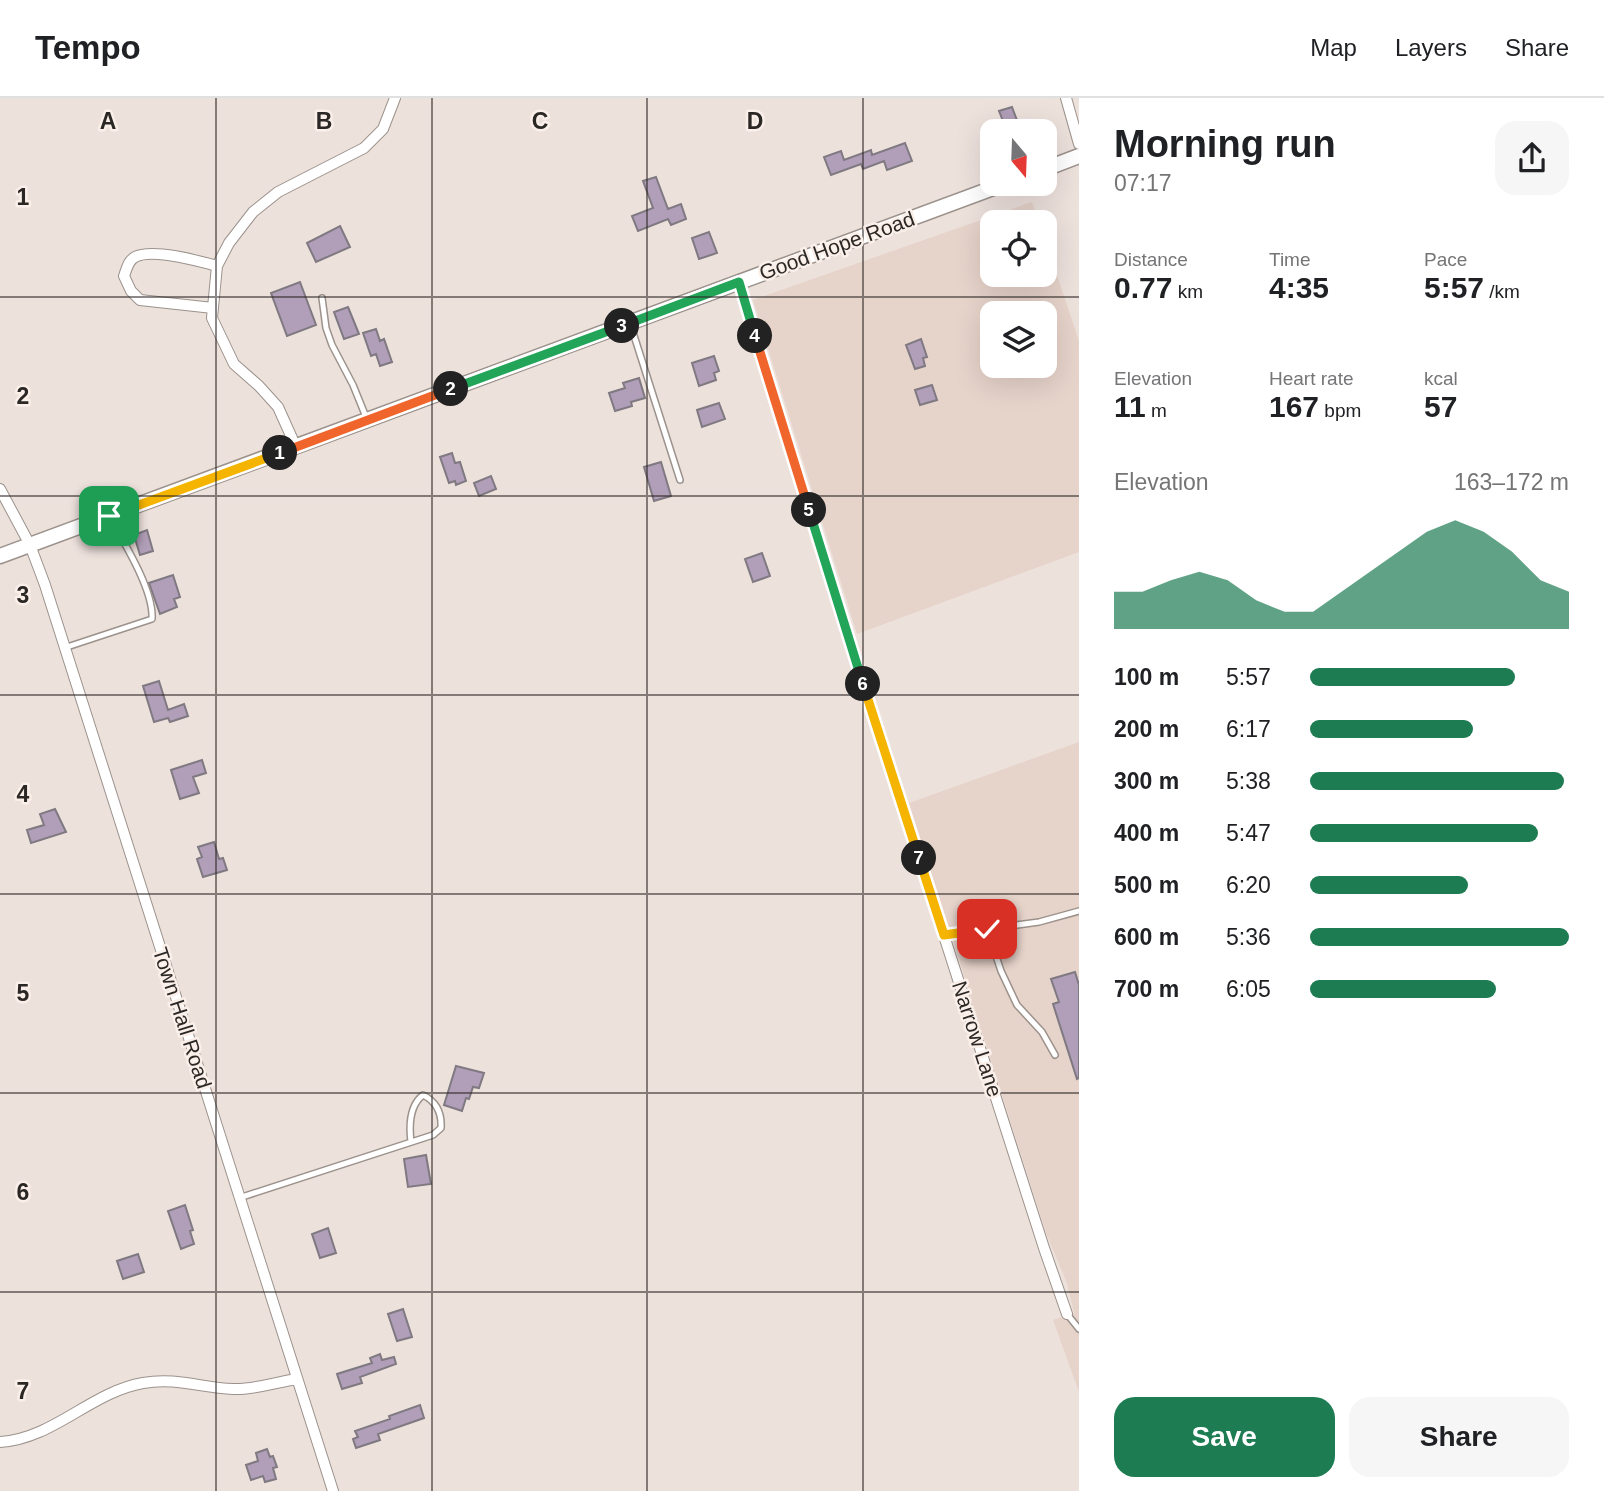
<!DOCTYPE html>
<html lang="en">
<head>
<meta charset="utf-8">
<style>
  body { margin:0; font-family:Arial,sans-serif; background:#f6f6f6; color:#202124; height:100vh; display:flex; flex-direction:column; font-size:26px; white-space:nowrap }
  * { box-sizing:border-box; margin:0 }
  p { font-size:23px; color:#757577 }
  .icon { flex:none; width:38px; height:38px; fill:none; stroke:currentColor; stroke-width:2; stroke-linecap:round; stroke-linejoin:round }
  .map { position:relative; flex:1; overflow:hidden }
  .drawer { display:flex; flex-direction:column; background:#fff; width:525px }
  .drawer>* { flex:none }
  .needle { width:46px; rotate:161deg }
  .buttons { position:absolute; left:980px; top:21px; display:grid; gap:14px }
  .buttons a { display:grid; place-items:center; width:77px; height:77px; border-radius:14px; background:#fff; box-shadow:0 7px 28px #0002; font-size:35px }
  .pin { position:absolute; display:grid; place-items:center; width:60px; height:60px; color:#fff; margin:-30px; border-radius:14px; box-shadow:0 4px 10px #0006 }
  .km { position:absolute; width:35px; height:35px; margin:-18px; border-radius:50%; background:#222; color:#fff; font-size:19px; line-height:35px; text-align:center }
  .round { display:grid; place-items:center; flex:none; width:74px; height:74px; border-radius:21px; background:#f6f6f6 }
  .headline { display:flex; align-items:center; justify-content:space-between; height:119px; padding:0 35px }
  h1 { font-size:38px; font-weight:600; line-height:52px }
  .stats { display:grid; grid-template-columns:repeat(3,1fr); gap:10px; height:119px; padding:7px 35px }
  .stats div { display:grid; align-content:center }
  .stats b { font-size:30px; font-weight:600 }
  .stats small { font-size:19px; font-weight:400 }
  .stats p { font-size:19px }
  .chart { height:196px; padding:14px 35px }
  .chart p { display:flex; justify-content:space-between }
  .chart svg { width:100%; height:126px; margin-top:7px; fill:#1e7c53; opacity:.7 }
  .action { display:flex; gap:14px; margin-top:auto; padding:14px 35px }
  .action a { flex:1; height:80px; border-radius:21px; background:#1e7c53; color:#fff; font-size:28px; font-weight:600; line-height:80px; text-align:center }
  .action a+a { background:#f6f6f6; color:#202124 }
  ul { padding:0 35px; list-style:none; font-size:23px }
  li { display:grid; grid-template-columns:112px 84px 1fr; align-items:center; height:52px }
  li i { height:18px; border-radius:9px; background:#1e7c53 }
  header { display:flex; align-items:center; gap:42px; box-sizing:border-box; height:98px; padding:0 35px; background:#fff; border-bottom:2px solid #e0e0e0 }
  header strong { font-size:33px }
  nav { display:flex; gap:38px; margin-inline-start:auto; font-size:24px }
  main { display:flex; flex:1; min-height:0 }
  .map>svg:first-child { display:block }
  .built { fill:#e6d3ca; fill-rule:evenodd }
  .building { fill:#b19eb8; stroke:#7f7981; stroke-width:2 }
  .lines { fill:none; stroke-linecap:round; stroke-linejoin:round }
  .service-casing { stroke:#9c928c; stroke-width:8 }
  .minor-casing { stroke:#9c928c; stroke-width:12 }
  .secondary-casing { stroke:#9c928c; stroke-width:17 }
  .service { stroke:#fff; stroke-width:5 }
  .minor { stroke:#fff; stroke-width:10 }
  .secondary { stroke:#fff; stroke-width:14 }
  .split-1-casing { stroke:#fff; stroke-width:14 }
  .split-2-casing { stroke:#fff; stroke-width:14 }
  .split-3-casing { stroke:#fff; stroke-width:14 }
  .split-4-casing { stroke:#fff; stroke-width:14 }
  .split-5-casing { stroke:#fff; stroke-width:14 }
  .split-6-casing { stroke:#fff; stroke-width:14 }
  .split-7-casing { stroke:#fff; stroke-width:14 }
  .split-8-casing { stroke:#fff; stroke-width:14 }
  .split-1 { stroke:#f5b400; stroke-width:9 }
  .split-2 { stroke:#f0652b; stroke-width:9 }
  .split-3 { stroke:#22a559; stroke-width:9 }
  .split-4 { stroke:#22a559; stroke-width:9 }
  .split-5 { stroke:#f0652b; stroke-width:9 }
  .split-6 { stroke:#22a559; stroke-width:9 }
  .split-7 { stroke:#f5b400; stroke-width:9 }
  .split-8 { stroke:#f5b400; stroke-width:9 }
  .grid { fill:none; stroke:#2b2725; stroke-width:2; stroke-opacity:0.55 }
  .labels { text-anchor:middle; stroke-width:5; stroke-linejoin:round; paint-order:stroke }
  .street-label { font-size:21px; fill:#2b2725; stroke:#faefe9 }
  .grid-label { font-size:23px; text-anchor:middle; font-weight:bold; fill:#2b2725; stroke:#faefe9; stroke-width:5; stroke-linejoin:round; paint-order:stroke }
</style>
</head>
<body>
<header>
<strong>Tempo</strong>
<nav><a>Map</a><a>Layers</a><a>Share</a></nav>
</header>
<main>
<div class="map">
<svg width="1079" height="1393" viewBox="0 0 1079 1393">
  <rect width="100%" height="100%" fill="#ede1dc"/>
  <path class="built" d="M1032,104L1039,124H992V177H1045V141L1079,243V454L857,536L753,202ZM992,215H1045V268H992Z
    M1079,644V1294L1053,1222L1074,1215L1067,1185L1046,1135L909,705Z"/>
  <path class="building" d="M1012,9L1021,33H1007L999,13Z
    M905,45L912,63L887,72L884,63L863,71L861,66L831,77L824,59L841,53L844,62L871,52L872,57Z
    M656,79L668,111L681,106L686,121L671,127L668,121L638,133L632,118L653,110L643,83Z
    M340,128L350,149L316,164L307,145Z
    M709,134L717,155L699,161L692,140Z
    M300,184L316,227L287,238L271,195Z
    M348,209L359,236L344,241L334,214Z
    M376,231L380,243L384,241L392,264L380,268L376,256L371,258L363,235Z
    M921,241L927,259L923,260L925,268L915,271L906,247Z
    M714,258L719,273L714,275L716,282L699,288L692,265Z
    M639,280L645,300L631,304L632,308L615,313L609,295L625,290L623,285Z
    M932,287L937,302L920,307L915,292Z
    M719,305L725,321L702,329L697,312Z
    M452,355L455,365L460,364L466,383L456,387L455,383L449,385L440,359Z
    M661,364L671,398L654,403L644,369Z
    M491,378L496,391L479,398L474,385Z
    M147,432L153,453L140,457L134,437Z
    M762,455L770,478L753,484L745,461Z
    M173,477L180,499L174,501L177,509L160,516L149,485Z
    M159,583L168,612L184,606L188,618L170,624L168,620L154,624L143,588Z
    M202,662L206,675L193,679L199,695L180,701L171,672Z
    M55,711L66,734L31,745L27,732L44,727L40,716Z
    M214,744L219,761L223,760L227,772L203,779L197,761L202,759L198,749Z
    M1075,874L1079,887V980L1077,981L1053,906L1059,904L1051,881Z
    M456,968L484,975L479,990L473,989L469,1001L466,1000L462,1013L444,1007Z
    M426,1057L431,1086L408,1089L404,1061Z
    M185,1107L193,1132L190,1133L194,1146L181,1151L168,1113Z
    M328,1130L336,1155L320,1160L312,1136Z
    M138,1156L144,1174L123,1181L117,1163Z
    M403,1211L412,1239L397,1243L388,1216Z
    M380,1256L382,1262L394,1259L396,1266L360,1279L362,1285L342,1291L337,1276L372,1265L370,1260Z
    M420,1307L424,1320L378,1336L380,1342L356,1350L353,1341L358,1339L355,1333L390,1321L389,1318Z
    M267,1351L270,1359L273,1358L277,1369L273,1370L276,1381L265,1384L263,1378L251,1382L246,1367L258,1363L256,1355Z"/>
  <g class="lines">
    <g class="service-casing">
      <path id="service" d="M322,200L326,230L332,247L353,287L366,319
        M630,225L680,382
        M64,550L152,521C154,492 123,443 109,418
        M987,831L1001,873L1017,907L1042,934L1055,957
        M944,837L1039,824L1079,813
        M239,1100L433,1037L441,1030C442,1015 437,1004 423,997C409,1008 409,1028 411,1044
        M1067,1216L1079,1231"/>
    </g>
    <g class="minor-casing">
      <path id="minor" d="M1066,0L1079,46
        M739,184L834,494L1044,1150L1067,1216
        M213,210L140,202L131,193L124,178C127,170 128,163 135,159C152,150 199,163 217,168
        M296,349L278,309L259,288L234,266L212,220L217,168L229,145L253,114L278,94L364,50L383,31L395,0
        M0,391L30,447L45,487L333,1393
        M0,1344C53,1341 91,1294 143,1285C176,1279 202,1290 233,1291C254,1292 277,1284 297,1281"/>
    </g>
    <g class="secondary-casing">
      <path id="secondary" d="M1045,71L1079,58
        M0,458L1004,86"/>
    </g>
    <use href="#service" class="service"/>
    <use href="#minor" class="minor"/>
    <use href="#secondary" class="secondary"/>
  </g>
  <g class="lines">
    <g class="split-1-casing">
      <path id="split-1" d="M109,418L280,355"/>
    </g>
    <g class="split-2-casing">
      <path id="split-2" d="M280,355L451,291"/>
    </g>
    <g class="split-3-casing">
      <path id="split-3" d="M451,291L622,228"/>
    </g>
    <g class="split-4-casing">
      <path id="split-4" d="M622,228L739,184L755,238"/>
    </g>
    <g class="split-5-casing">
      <path id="split-5" d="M755,238L809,412"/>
    </g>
    <g class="split-6-casing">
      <path id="split-6" d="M809,412L863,586"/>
    </g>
    <g class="split-7-casing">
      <path id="split-7" d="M863,586L919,760"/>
    </g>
    <g class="split-8-casing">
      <path id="split-8" d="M919,760L944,837L987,831"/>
    </g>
    <use href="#split-1" class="split-1"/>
    <use href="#split-2" class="split-2"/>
    <use href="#split-3" class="split-3"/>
    <use href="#split-4" class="split-4"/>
    <use href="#split-5" class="split-5"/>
    <use href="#split-6" class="split-6"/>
    <use href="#split-7" class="split-7"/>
    <use href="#split-8" class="split-8"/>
  </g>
  <path class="grid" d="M216,0V1393M432,0V1393M647,0V1393M863,0V1393M0,199H1079M0,398H1079M0,597H1079M0,796H1079M0,995H1079M0,1194H1079"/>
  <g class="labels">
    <g class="street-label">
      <text transform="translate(837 148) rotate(-20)" y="7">Good Hope Road</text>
      <text transform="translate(182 920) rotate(72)" y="7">Town Hall Road</text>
      <text transform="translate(977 941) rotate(72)" y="7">Narrow Lane</text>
    </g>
  </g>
  <g class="grid-label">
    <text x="108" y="31">A</text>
    <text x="324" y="31">B</text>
    <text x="540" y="31">C</text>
    <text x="755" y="31">D</text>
    <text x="23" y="107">1</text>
    <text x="23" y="306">2</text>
    <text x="23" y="505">3</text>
    <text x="23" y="704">4</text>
    <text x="23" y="903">5</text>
    <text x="23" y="1102">6</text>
    <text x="23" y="1301">7</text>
  </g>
</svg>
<div class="buttons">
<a><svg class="needle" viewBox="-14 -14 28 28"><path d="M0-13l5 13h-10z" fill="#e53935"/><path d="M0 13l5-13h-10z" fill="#757577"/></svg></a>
<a><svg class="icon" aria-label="locate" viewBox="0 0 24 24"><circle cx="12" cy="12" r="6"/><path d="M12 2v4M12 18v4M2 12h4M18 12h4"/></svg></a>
<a><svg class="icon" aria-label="layers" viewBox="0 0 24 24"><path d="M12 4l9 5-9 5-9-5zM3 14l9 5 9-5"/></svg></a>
</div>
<div class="pin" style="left:109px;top:418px;background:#1e9e55"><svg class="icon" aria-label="arrive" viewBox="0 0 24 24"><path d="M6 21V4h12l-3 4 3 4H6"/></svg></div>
<div class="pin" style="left:987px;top:831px;background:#d93025"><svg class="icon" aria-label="check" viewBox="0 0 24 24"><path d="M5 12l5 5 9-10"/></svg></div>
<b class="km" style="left:280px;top:355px">1</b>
<b class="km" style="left:451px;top:291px">2</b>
<b class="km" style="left:622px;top:228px">3</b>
<b class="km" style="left:755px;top:238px">4</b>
<b class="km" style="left:809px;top:412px">5</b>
<b class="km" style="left:863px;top:586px">6</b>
<b class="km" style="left:919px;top:760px">7</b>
</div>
<section class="drawer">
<div class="headline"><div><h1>Morning run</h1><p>07:17</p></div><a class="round"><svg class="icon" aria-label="share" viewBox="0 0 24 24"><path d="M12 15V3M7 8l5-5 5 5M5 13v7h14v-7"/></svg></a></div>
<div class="stats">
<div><p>Distance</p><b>0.77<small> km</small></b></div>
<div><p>Time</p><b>4:35</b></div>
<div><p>Pace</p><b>5:57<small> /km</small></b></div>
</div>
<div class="stats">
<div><p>Elevation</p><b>11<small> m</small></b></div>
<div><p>Heart rate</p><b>167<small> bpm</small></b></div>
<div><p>kcal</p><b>57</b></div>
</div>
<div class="chart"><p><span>Elevation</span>163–172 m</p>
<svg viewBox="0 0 160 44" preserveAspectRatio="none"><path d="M0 44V31L10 31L20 27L30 24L40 27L50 34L60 38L70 38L80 31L90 24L100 17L110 10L120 6L130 10L140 17L150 27L160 31V44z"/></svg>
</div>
<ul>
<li><b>100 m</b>5:57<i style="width:79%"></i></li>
<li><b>200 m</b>6:17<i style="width:63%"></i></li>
<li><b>300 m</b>5:38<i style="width:98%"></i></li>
<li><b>400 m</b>5:47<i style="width:88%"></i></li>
<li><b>500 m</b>6:20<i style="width:61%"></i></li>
<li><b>600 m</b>5:36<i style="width:100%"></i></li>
<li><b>700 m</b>6:05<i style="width:72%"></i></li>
</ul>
<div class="action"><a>Save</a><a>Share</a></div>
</section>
</main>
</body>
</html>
